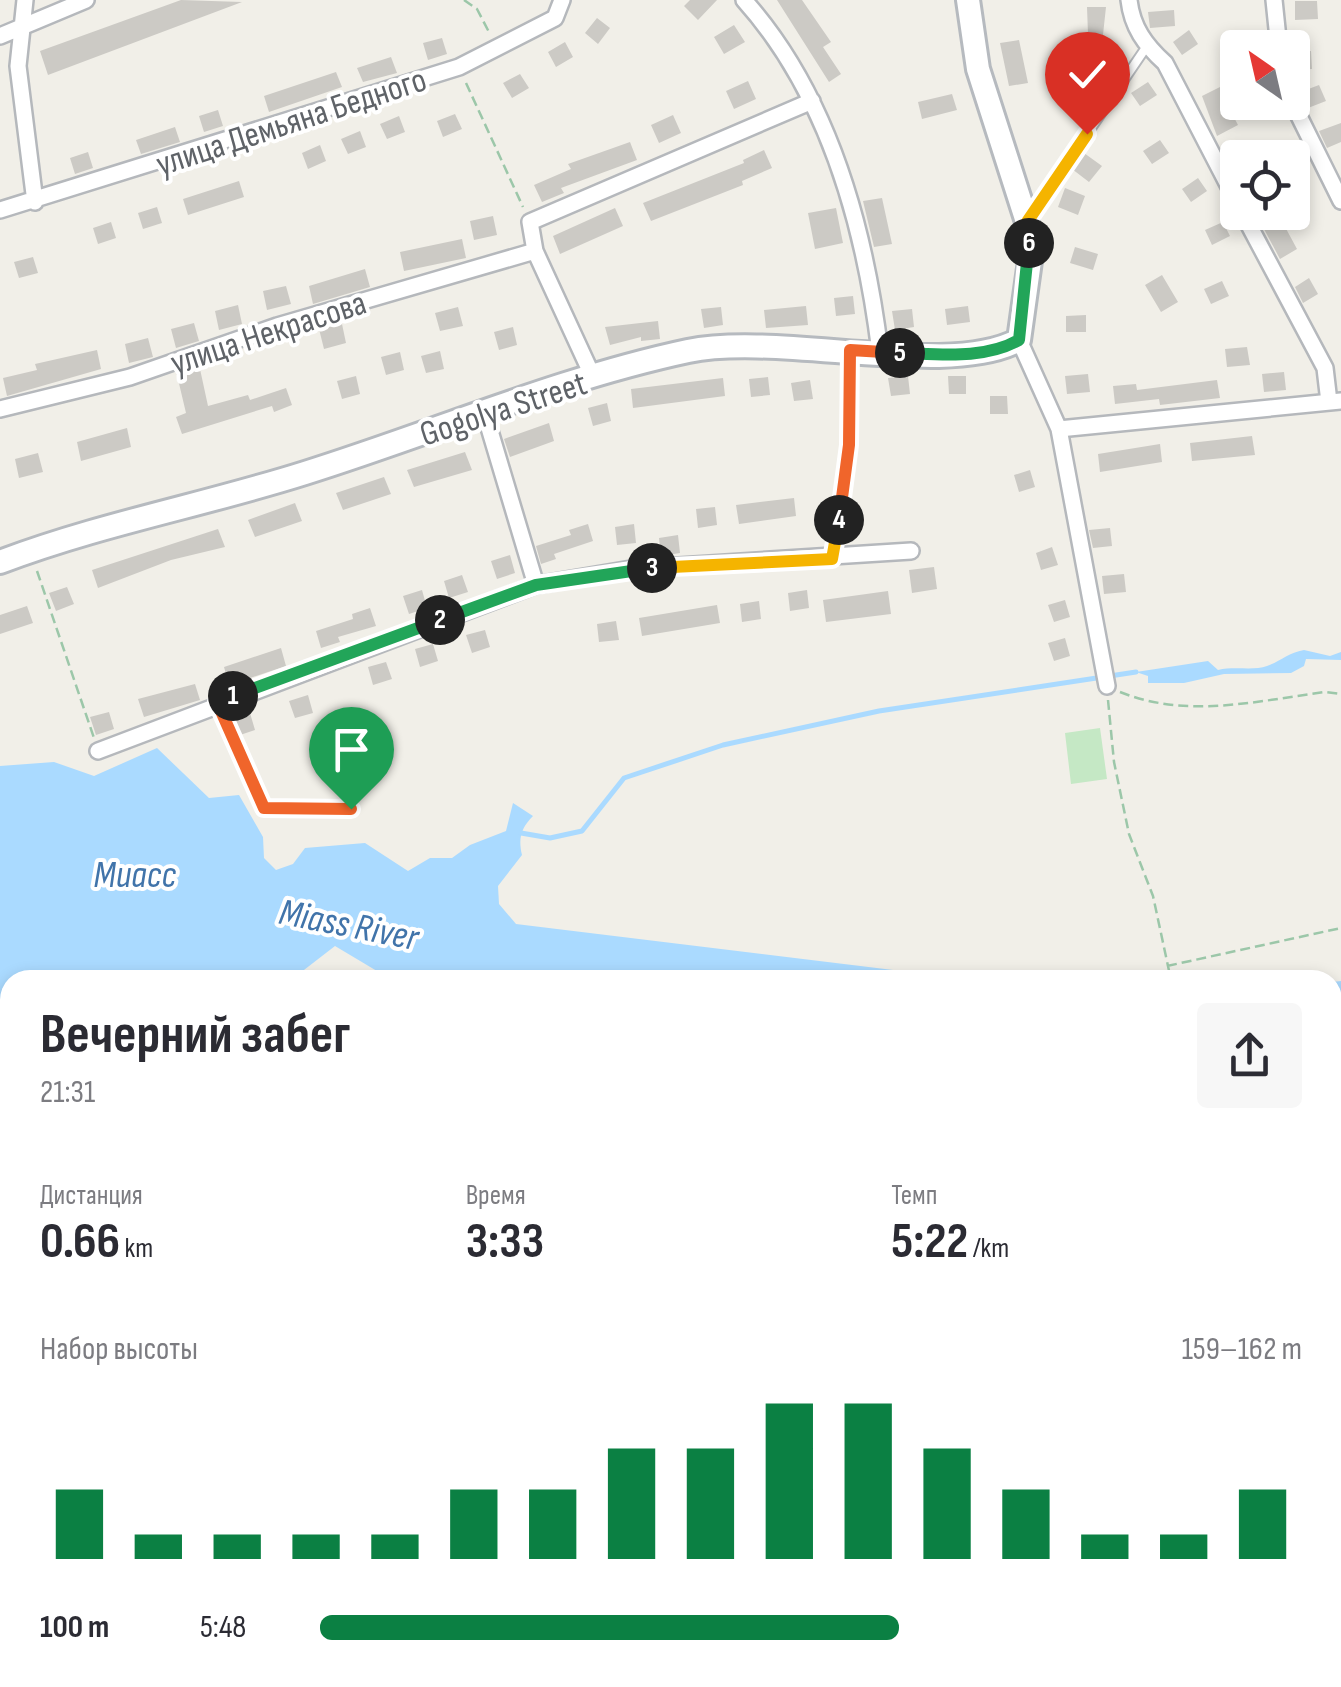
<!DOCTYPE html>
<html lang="ru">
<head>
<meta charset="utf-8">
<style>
  body { margin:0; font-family:"Sofia Sans Condensed",sans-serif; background:#f7f7f7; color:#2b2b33; height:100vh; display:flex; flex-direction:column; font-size:38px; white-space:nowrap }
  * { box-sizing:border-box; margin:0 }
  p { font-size:32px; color:#7c7c81 }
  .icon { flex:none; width:55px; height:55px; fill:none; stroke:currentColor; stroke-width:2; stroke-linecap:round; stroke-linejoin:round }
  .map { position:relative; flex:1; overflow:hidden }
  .side { position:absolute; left:0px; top:970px; width:1342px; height:718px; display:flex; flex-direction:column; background:#fff; border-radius:30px 30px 0 0; box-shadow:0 5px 15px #0003 }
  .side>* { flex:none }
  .needle { width:65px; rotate:326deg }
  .buttons { position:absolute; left:1220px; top:30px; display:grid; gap:20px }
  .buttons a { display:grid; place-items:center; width:90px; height:90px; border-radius:10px; background:#fff; box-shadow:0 5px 15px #0003; font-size:50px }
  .pin { position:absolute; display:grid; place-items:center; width:85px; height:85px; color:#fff; margin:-102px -42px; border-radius:50% 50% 50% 0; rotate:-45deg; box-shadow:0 0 10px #0007 }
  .pin .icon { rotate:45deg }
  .km { position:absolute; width:50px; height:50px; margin:-25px; border-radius:50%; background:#222; color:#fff; font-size:28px; line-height:50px; text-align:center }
  .round { display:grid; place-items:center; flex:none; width:105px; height:105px; border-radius:10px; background:#f7f7f7 }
  .head { display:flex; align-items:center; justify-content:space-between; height:170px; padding:0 40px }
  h1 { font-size:55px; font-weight:700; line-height:75px }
  .metrics { display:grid; grid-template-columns:repeat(3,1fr); gap:15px; height:170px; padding:10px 40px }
  .metrics div { display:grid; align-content:center }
  .metrics b { font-size:50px; font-weight:700 }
  .metrics small { font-size:28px; font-weight:400 }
  .metrics p { font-size:28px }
  .chart { height:280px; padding:20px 40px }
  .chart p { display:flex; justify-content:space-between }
  .chart svg { width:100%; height:180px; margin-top:10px; stroke:#0b8043; stroke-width:6 }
  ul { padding:0 40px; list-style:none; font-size:32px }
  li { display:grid; grid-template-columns:160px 120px 1fr; align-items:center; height:75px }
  li i { height:25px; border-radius:12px; background:#0b8043 }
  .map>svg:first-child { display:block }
  .green { fill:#c5e8c5 }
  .water { fill:#aadaff }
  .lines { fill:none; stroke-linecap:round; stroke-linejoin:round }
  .stream { stroke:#aadaff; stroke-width:5 }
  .building { fill:#cccac5 }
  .lane-casing { stroke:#b5b8bc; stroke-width:12 }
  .street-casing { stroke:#b5b8bc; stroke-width:20 }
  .secondary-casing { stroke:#b6babf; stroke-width:28 }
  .path { stroke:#9cc7a9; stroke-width:2.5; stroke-dasharray:10 5; stroke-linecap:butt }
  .lane { stroke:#fff; stroke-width:8 }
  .street { stroke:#fff; stroke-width:15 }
  .secondary { stroke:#fff; stroke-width:22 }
  .split-1-casing { stroke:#fff; stroke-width:20 }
  .split-2-casing { stroke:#fff; stroke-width:20 }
  .split-3-casing { stroke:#fff; stroke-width:20 }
  .split-4-casing { stroke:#fff; stroke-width:20 }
  .split-5-casing { stroke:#fff; stroke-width:20 }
  .split-6-casing { stroke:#fff; stroke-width:20 }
  .split-7-casing { stroke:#fff; stroke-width:20 }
  .split-1 { stroke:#f0652b; stroke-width:12 }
  .split-2 { stroke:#22a559; stroke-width:12 }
  .split-3 { stroke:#22a559; stroke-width:12 }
  .split-4 { stroke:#f5b400; stroke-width:12 }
  .split-5 { stroke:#f0652b; stroke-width:12 }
  .split-6 { stroke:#22a559; stroke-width:12 }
  .split-7 { stroke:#f5b400; stroke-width:12 }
  .labels { text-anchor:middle; stroke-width:8; stroke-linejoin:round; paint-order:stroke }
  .street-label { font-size:35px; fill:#5f6368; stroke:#fff }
  .water-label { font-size:38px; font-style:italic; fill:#4174aa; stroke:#fff }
</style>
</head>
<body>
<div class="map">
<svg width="1341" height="1687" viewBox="0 0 1341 1687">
  <rect width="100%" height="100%" fill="#f1efe8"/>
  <path class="green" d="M1100,728L1107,779L1071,784L1065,733Z
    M1332,1090L1341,1098V1251L1333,1253Z"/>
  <path class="water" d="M1304,650L1330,656L1341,652V660L1306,659L1304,666L1291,673L1224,674L1184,683H1148V676L1136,672L1208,661L1218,670C1234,666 1254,671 1267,666C1281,661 1288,653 1304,650Z
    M157,748L209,798L239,795L263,837L264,858L276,870L293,864L305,848L365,843L408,871L430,858H452L470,845L506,831L513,803L533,816C521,828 518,838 522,855L498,886L499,904L516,924L975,980H392L335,946L291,980H10V1019H0V766L54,762L94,776Z
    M1341,981V1098L1333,1090L1332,982Z"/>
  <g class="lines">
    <path class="stream" d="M521,833L550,838L582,831L624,778L723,745L879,711L1136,672"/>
  </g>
  <path class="building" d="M181,0L242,2L48,75L40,51Z
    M690,0H717L698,20L684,6Z
    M777,0H802L831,42L823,47L841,74L829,82Z
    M1295,1H1317L1318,19L1295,20Z
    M1087,7H1106L1101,53L1077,52L1078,33L1088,34Z
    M1174,10L1175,26L1150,28L1148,12Z
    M597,18L610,28L598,44L585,33Z
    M734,25L745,42L724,54L714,37Z
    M1189,30L1198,44L1182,55L1173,42Z
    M442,38L447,54L428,60L423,43Z
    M1019,40L1028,83L1009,86L1000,43Z
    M565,42L573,57L556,67L548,52Z
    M1311,51L1312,69L1292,70V52Z
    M391,57L397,73L363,82L357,68Z
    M336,72L342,87L269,112L264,96Z
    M520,74L529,88L512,98L503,83Z
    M748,81L756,99L734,109L726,91Z
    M1148,82L1157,95L1140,106L1131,93Z
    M1224,85L1231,99L1226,102L1238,125L1217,136L1202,96Z
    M1319,85L1326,101L1308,108L1298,93Z
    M952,94L957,110L922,119L918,102Z
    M218,110L223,126L204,132L199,116Z
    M455,114L462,129L443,137L437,121Z
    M673,115L681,133L659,143L651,125Z
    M399,116L405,132L387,139L380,124Z
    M1341,123V142L1327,148L1319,131Z
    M175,127L180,142L141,154L136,140Z
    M360,131L366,147L348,154L341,139Z
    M1160,140L1169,153L1152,164L1143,151Z
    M630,142L637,160L561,188L564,193L542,202L534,185L571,169L568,164Z
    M320,145L326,161L308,169L302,153Z
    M764,150L772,168L742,181L743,185L651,221L643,203L744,163L743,160Z
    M88,152L93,168L75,174L70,158Z
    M1084,153L1102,166L1089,182L1072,169Z
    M1198,178L1207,191L1191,202L1182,189Z
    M239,181L244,197L188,215L183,199Z
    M1065,188L1085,196L1078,215L1058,207Z
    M882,198L892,244L874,247L863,201Z
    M157,207L162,223L143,229L138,213Z
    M615,208L623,226L560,254L553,236Z
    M836,208L843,243L815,249L808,213Z
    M1263,212H1277L1297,249L1280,259L1257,216Z
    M493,216L497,235L474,240L470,221Z
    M111,222L116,238L98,244L93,228Z
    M1223,222L1230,236L1212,245L1205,230Z
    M462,239L466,258L404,271L400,252Z
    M1075,247L1098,254L1093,270L1070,263Z
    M33,257L38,273L19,278L14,262Z
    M365,269L370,287L313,304L309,286Z
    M1162,275L1178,302L1161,312L1145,285Z
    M1309,278L1318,294L1303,303L1295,287Z
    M1222,281L1229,296L1211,304L1204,289Z
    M286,286L291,304L267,310L263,291Z
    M853,296L855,314L836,316L834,298Z
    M238,305L242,324L219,330L215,311Z
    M806,306L808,325L766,328L764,310Z
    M968,306L970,322L947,325L945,309Z
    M458,307L463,326L440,331L435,313Z
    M721,307L723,325L704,328L701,309Z
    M912,309L914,327L895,330L892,311Z
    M1086,315V332H1066V316Z
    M658,321L660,339L641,341V337L610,345L605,327Z
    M194,323L199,341L176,348L171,329Z
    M342,324L346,343L324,349L319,329Z
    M513,327L517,345L499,350L494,332Z
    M148,338L153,357L129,363L125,344Z
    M1247,347L1250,365L1227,367L1225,349Z
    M97,350L101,369L7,396L3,378L37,370L35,364Z
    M440,351L444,369L426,373L421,356Z
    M400,352L404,370L386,375L381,357Z
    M200,369L208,406L248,395L250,400L286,388L292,405L274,412L272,406L182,434L176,417L186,413L177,375Z
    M1284,372L1286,390L1264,392L1262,374Z
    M1088,374L1090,392L1067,394L1065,376Z
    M356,376L360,394L342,399L337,381Z
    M908,376L910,394L891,396L888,378Z
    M948,376H966V394H949Z
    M768,377L770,395L751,397L749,379Z
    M723,378L725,396L633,408L631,389Z
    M810,380L813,399L794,401L791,383Z
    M1217,380L1220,398L1160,405L1159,399L1115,404L1113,386L1136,384L1137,390Z
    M990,396H1007L1008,414H990Z
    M607,403L611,421L593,426L588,408Z
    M549,423L554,441L510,457L504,439Z
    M127,428L131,447L81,461L77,442Z
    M1252,436L1255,455L1192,461L1190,443Z
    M1160,444L1162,462L1100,472L1098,454Z
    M465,452L472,470L414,487L407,470Z
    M38,453L43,472L19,478L15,459Z
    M1030,470L1035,487L1019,492L1014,475Z
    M384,477L391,494L343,510L336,493Z
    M794,498L796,516L739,524L736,505Z
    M295,503L302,521L255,537L248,520Z
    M715,507L717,525L698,528L696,509Z
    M588,524L593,541L554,554L556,559L541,564L536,546L571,535L569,530Z
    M634,524L636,543L617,545L615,527Z
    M1110,528L1112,546L1093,548L1089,530Z
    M218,529L225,547L171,560L98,588L92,570Z
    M678,535L680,553L661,556L659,538Z
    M1052,547L1058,565L1041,570L1036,553Z
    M510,555L515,573L497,579L491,561Z
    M934,567L937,589L912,593L909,570Z
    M1124,574L1126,592L1104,594L1102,576Z
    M462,575L468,592L449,598L444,581Z
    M67,587L74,604L56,611L49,593Z
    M422,590L427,608L409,614L403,596Z
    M807,590L809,608L790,611L788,593Z
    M888,591L891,614L826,622L823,600Z
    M1065,600L1070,617L1054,622L1048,605Z
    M759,601L761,619L742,622L740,604Z
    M717,605L720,623L642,636L639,618Z
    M27,606L33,623L0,634V615Z
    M370,608L376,626L338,637L340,642L321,648L316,631L353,619L352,614Z
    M616,621L619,640L599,642L597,624Z
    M485,630L490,647L472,653L466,635Z
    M1065,638L1070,656L1054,661L1048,643Z
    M433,644L438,661L420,667L415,649Z
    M281,648L286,666L229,685L224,667Z
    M386,662L392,679L373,685L368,667Z
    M195,684L200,700L144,717L138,699Z
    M308,695L313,713L295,718L289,701Z
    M109,712L114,729L96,735L90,717Z
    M250,713L255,730L240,735L232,718Z"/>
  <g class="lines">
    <g class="lane-casing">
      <path id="lane" d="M1030,218L1147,46
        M219,707L264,808L351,809"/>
    </g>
    <g class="street-casing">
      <path id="street" d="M25,0L18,66L35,202
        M744,0C829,95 865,228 880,352
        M1129,0C1132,27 1145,45 1165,63L1238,204
        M1274,0L1279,48
        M0,36L86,0
        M1292,102L1341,201
        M0,210L459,67L555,18L562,0
        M1242,212L1325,368L1329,402
        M1019,340L1059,429
        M593,377L535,251L530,222L812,101
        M0,409L130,377L277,326L535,251
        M484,411L536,585
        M1107,686L1059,429L1341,401
        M98,751L536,585L631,569L911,551
        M1332,1375L1341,1374
        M0,1419L10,1411
        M1332,1611L1341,1608
        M626,1678L660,1687
        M1060,1687L1100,1678"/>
    </g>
    <g class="secondary-casing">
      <path id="secondary" d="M0,562C100,524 204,505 305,473C433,433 557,379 688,351C779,332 948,379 1019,340L1030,261L1027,222L978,69L968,0"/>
    </g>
    <path class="path" d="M464,0L477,9L490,34
      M466,83L523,207
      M835,542L849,445L850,371
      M37,571L94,738
      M1120,692C1187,719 1256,701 1325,692L1341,694
      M1108,700L1114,762L1129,834L1153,896L1171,980
      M1167,966L1341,928
      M0,1047H10
      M1252,1678L1254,1687
      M416,1687L432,1678
      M951,1687V1678"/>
    <use href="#lane" class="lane"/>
    <use href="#street" class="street"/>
    <use href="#secondary" class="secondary"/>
  </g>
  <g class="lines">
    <g class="split-1-casing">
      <path id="split-1" d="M233,696L217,702L264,808L351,809"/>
    </g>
    <g class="split-2-casing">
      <path id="split-2" d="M233,696L440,620"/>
    </g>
    <g class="split-3-casing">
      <path id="split-3" d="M440,620L536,585L652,568"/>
    </g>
    <g class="split-4-casing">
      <path id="split-4" d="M652,568L832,559L839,520"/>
    </g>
    <g class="split-5-casing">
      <path id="split-5" d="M839,520L849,445L850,350L900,353"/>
    </g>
    <g class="split-6-casing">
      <path id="split-6" d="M900,353C939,354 984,360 1019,340L1029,243"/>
    </g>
    <g class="split-7-casing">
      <path id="split-7" d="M1029,243L1027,222L1087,134"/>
    </g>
    <use href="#split-1" class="split-1"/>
    <use href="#split-2" class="split-2"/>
    <use href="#split-3" class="split-3"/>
    <use href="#split-4" class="split-4"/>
    <use href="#split-5" class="split-5"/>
    <use href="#split-6" class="split-6"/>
    <use href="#split-7" class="split-7"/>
  </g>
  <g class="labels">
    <g class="street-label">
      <text transform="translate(291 121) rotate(-18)" y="12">улица Демьяна Бедного</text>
      <text transform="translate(268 332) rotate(-18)" y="12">улица Некрасова</text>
      <text transform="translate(503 408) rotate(-18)" y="12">Gogolya Street</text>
    </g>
    <g class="water-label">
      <text x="135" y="887">Миасс</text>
      <text transform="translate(349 924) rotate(11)" y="13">Miass River</text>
    </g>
  </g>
</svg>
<div class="buttons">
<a><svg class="needle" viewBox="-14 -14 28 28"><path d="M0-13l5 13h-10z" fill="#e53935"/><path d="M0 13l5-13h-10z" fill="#7c7c81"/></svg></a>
<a><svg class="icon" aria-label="locate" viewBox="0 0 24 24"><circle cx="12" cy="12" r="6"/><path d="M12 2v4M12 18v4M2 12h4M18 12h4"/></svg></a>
</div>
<div class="pin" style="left:351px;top:809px;background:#1e9e55"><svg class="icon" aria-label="arrive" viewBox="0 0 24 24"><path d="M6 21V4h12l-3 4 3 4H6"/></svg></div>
<div class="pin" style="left:1087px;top:134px;background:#d93025"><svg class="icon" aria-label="check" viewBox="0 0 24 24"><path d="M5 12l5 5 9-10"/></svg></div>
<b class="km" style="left:233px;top:696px">1</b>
<b class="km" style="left:440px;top:620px">2</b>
<b class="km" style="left:652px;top:568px">3</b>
<b class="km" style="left:839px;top:520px">4</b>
<b class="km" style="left:900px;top:353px">5</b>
<b class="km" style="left:1029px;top:243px">6</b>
<section class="side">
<div class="head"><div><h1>Вечерний забег</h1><p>21:31</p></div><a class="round"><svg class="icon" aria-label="share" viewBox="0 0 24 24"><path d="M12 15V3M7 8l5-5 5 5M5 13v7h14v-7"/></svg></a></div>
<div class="metrics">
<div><p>Дистанция</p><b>0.66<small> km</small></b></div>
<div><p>Время</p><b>3:33</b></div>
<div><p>Темп</p><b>5:22<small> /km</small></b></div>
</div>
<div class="chart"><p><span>Набор высоты</span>159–162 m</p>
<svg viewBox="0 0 160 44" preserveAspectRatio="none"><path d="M5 44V27M15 44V38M25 44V38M35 44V38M45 44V38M55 44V27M65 44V27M75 44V17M85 44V17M95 44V6M105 44V6M115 44V17M125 44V27M135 44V38M145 44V38M155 44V27"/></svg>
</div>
<ul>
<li><b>100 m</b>5:48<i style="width:59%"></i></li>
</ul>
</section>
</div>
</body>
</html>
